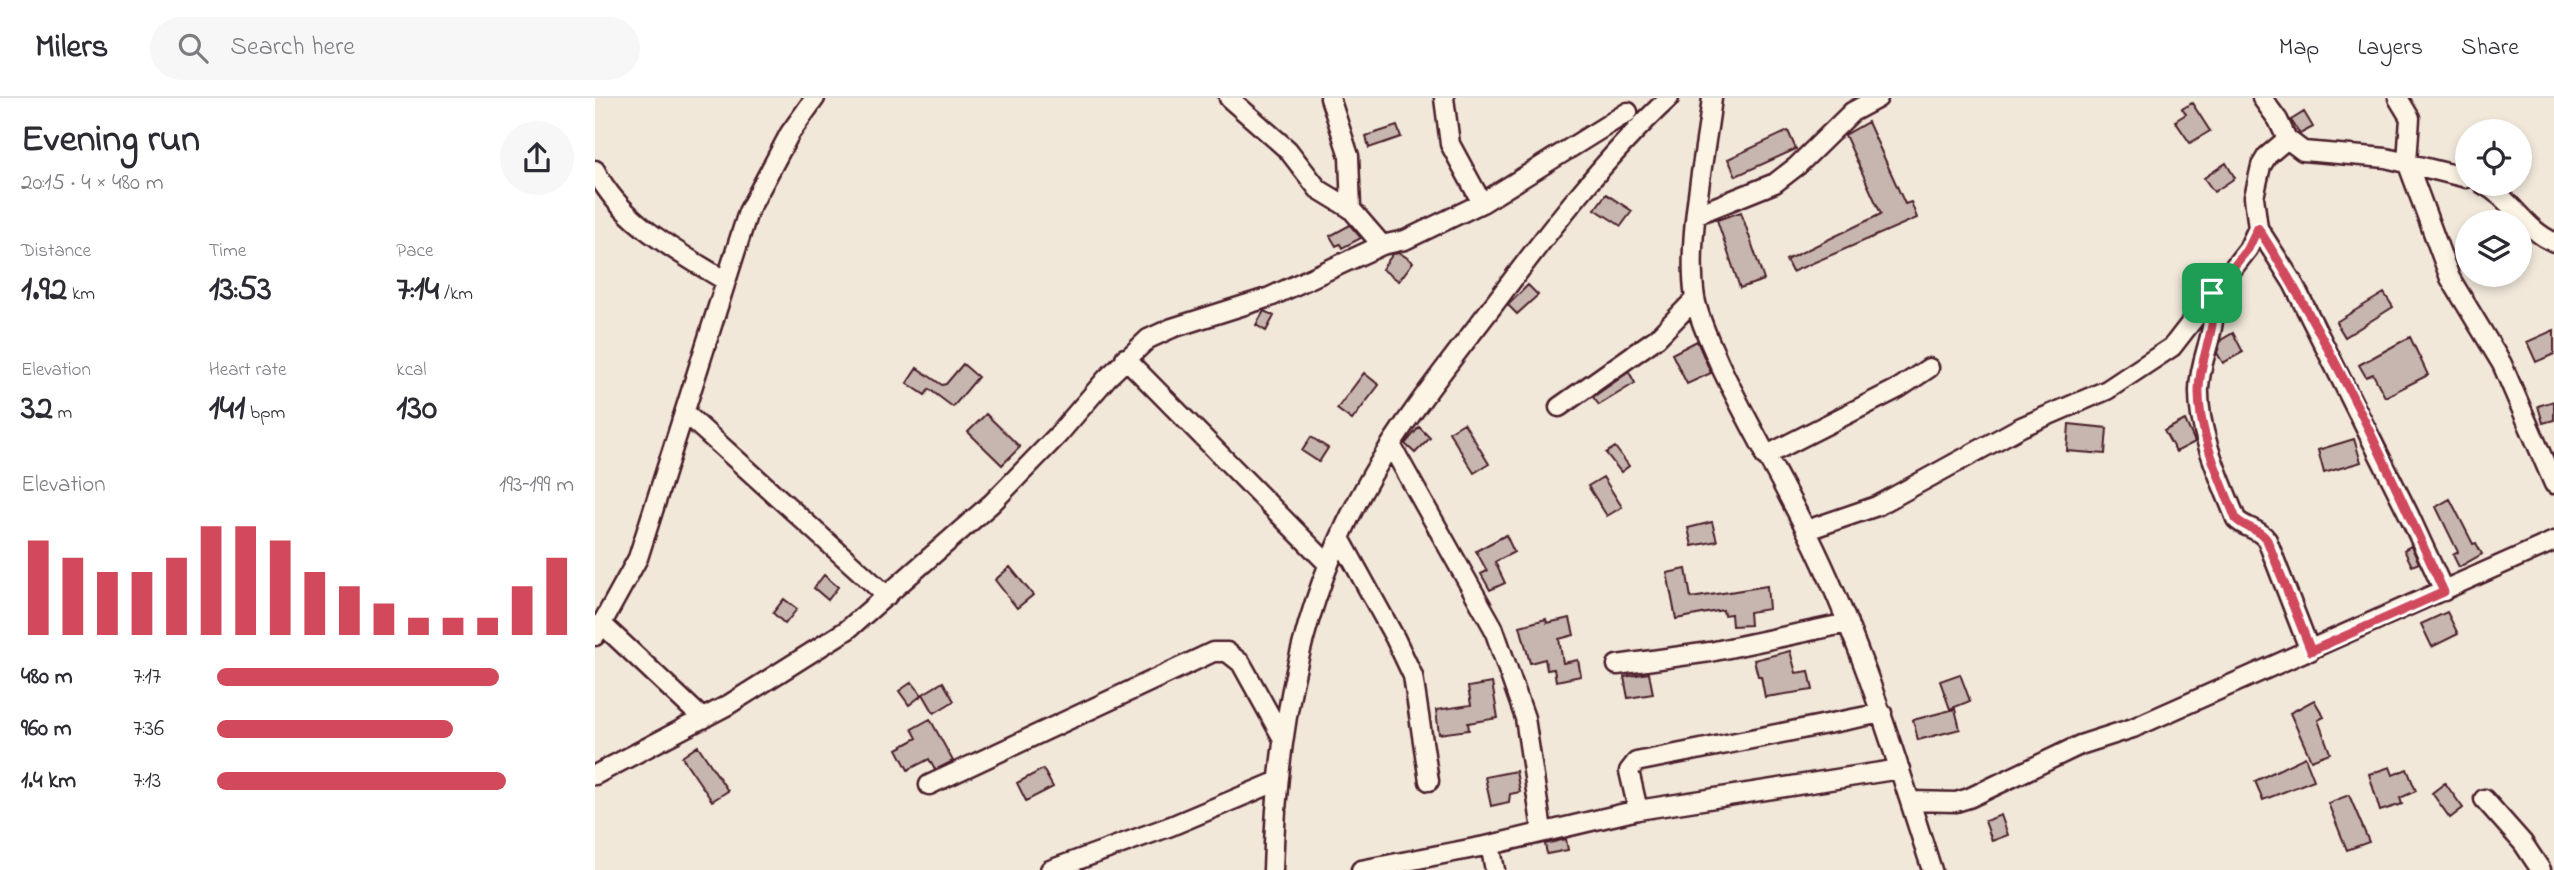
<!DOCTYPE html>
<html lang="en">
<head>
<meta charset="utf-8">
<style>
  body { margin:0; font-family:"Indie Flower",sans-serif; background:#f7f7f7; color:#2b2b33; height:100vh; display:flex; flex-direction:column; font-size:26px; white-space:nowrap }
  * { box-sizing:border-box; margin:0 }
  p { font-size:23px; color:#7c7c81 }
  .icon { flex:none; width:38px; height:38px; fill:none; stroke:currentColor; stroke-width:2; stroke-linecap:round; stroke-linejoin:round }
  .map { position:relative; flex:1; overflow:hidden }
  .side { display:flex; flex-direction:column; background:#fff; width:595px }
  .side>* { flex:none }
  .controls { position:absolute; left:1860px; top:21px; display:grid; gap:14px }
  .controls a { display:grid; place-items:center; width:77px; height:77px; border-radius:50%; background:#fff; box-shadow:0 4px 10px #0003; font-size:35px }
  .pin { position:absolute; display:grid; place-items:center; width:60px; height:60px; color:#fff; margin:-30px; border-radius:14px; box-shadow:0 4px 10px #0006 }
  .round { display:grid; place-items:center; flex:none; width:74px; height:74px; border-radius:37px; background:#f7f7f7 }
  .overview { display:flex; align-items:center; justify-content:space-between; height:119px; padding:0 21px }
  h1 { font-size:38px; font-weight:700; line-height:52px }
  .stats { display:grid; grid-template-columns:repeat(3,1fr); gap:10px; height:119px; padding:7px 21px }
  .stats div { display:grid; align-content:center }
  .stats b { font-size:35px; font-weight:700 }
  .stats small { font-size:19px; font-weight:400 }
  .stats p { font-size:19px }
  .chart { height:196px; padding:14px 21px }
  .chart p { display:flex; justify-content:space-between }
  .chart svg { width:100%; height:126px; margin-top:7px; stroke:#d1495b; stroke-width:6 }
  ul { padding:0 21px; list-style:none; font-size:23px }
  li { display:grid; grid-template-columns:112px 84px 1fr; align-items:center; height:52px }
  li i { height:18px; border-radius:9px; background:#d1495b }
  header { display:flex; align-items:center; gap:42px; box-sizing:border-box; height:98px; padding:0 35px; background:#fff; border-bottom:2px solid #e1e1e2 }
  header strong { font-size:33px }
  nav { display:flex; gap:38px; margin-inline-start:auto; font-size:24px }
  .search { width:490px; height:63px; background:#f7f7f7; display:flex; align-items:center; gap:18px; box-sizing:border-box; padding:0 24px; border-radius:38px; color:#7c7c81; font-size:26px }
  main { display:flex; flex:1; min-height:0 }
  .map>svg:first-child { display:block }
  .building { fill:#c7b6af; stroke:#4a1f2b; stroke-width:2 }
  .lines { fill:none; stroke-linecap:round; stroke-linejoin:round }
  .minor-casing { stroke:#4a1f2b; stroke-width:23 }
  .minor { stroke:#fcf5e5; stroke-width:18 }
  .route-casing { stroke:#fff; stroke-width:14 }
  .route { stroke:#d1495b; stroke-width:9 }
</style>
</head>
<body>
<header>
<strong>Milers</strong>
<div class="search"><svg class="icon" aria-label="search" viewBox="0 0 24 24"><circle cx="10" cy="10" r="6"/><path d="M15 15l6 6"/></svg>Search here</div>
<nav><a>Map</a><a>Layers</a><a>Share</a></nav>
</header>
<main>
<section class="side">
<div class="overview"><div><h1>Evening run</h1><p>20:15 · 4 × 480 m</p></div><a class="round"><svg class="icon" aria-label="share" viewBox="0 0 24 24"><path d="M12 15V3M7 8l5-5 5 5M5 13v7h14v-7"/></svg></a></div>
<div class="stats">
<div><p>Distance</p><b>1.92<small> km</small></b></div>
<div><p>Time</p><b>13:53</b></div>
<div><p>Pace</p><b>7:14<small> /km</small></b></div>
</div>
<div class="stats">
<div><p>Elevation</p><b>32<small> m</small></b></div>
<div><p>Heart rate</p><b>141<small> bpm</small></b></div>
<div><p>kcal</p><b>130</b></div>
</div>
<div class="chart"><p><span>Elevation</span>193–199 m</p>
<svg viewBox="0 0 160 44" preserveAspectRatio="none"><path d="M5 44V11M15 44V17M25 44V22M35 44V22M45 44V17M55 44V6M65 44V6M75 44V11M85 44V22M95 44V27M105 44V33M115 44V38M125 44V38M135 44V38M145 44V27M155 44V17"/></svg>
</div>
<ul>
<li><b>480 m</b>7:17<i style="width:79%"></i></li>
<li><b>960 m</b>7:36<i style="width:66%"></i></li>
<li><b>1.4 km</b>7:13<i style="width:81%"></i></li>
</ul>
</section>
<div class="map">
<svg width="1959" height="772" viewBox="0 0 1959 772">
  <rect width="100%" height="100%" fill="#f1e8da"/>
  <filter id="ink" filterUnits="userSpaceOnUse"><feTurbulence type="fractalNoise" baseFrequency=".0143" numOctaves="2"/><feDisplacementMap in="SourceGraphic" scale="14" xChannelSelector="R" yChannelSelector="G"/><feConvolveMatrix kernelMatrix="1 2 1 2 8 2 1 2 1" color-interpolation-filters="sRGB"/></filter>
  <g filter="url(#ink)">
    <path class="building" d="M1597,5L1615,33L1595,45L1580,23L1591,16L1587,11Z
      M1709,14L1718,29L1705,36L1696,22Z
      M1273,24L1310,106L1316,104L1322,120L1197,174L1191,162L1286,116L1250,37Z
      M802,28L806,39L774,50L771,38Z
      M1193,33L1201,51L1141,78L1133,61Z
      M1631,65L1640,80L1619,94L1609,80Z
      M1011,96L1037,113L1026,128L1000,111Z
      M1146,114L1169,182L1145,190L1122,122Z
      M755,127L766,140L747,150L745,146L741,148L735,138Z
      M805,155L818,164L804,183L787,171L798,156Z
      M933,187L943,197L922,216L913,207Z
      M1789,195L1798,209L1750,239L1741,224Z
      M669,213L679,218L671,233L661,227Z
      M1959,232V256L1941,264L1932,244Z
      M1638,235L1648,254L1628,265L1622,255L1626,242Z
      M1815,239L1833,277L1790,299L1778,276L1771,279L1764,267Z
      M1102,243L1116,275L1092,286L1077,256Z
      M368,266L383,279L358,309L334,291L330,297L312,285L322,270L347,287L351,286Z
      M1034,274L1040,285L1004,307L998,299Z
      M769,275L784,287L757,322L742,311Z
      M1959,303V322L1948,325L1943,308Z
      M391,316L425,349L407,367L373,334Z
      M1590,322L1600,344L1581,354L1569,333Z
      M869,325L894,366L879,375L854,334Z
      M1474,326L1512,330L1510,356L1472,353Z
      M824,329L835,340L820,355L810,346Z
      M716,339L733,350L724,364L707,353Z
      M1759,341L1766,364L1729,375L1723,352Z
      M1020,349L1034,368L1026,374L1011,355Z
      M1008,379L1027,409L1012,418L993,388Z
      M1855,401L1878,446L1881,445L1887,456L1864,469L1858,457L1863,454L1841,409Z
      M1117,424L1122,443L1097,448L1093,430Z
      M911,437L919,454L900,464L910,485L895,492L886,476L892,473L881,453Z
      M1816,448L1824,465L1817,468L1809,452Z
      M415,469L438,497L422,510L400,482Z
      M1091,471L1096,500L1172,488L1174,511L1154,514L1155,527L1137,528L1136,516L1129,517L1128,512L1081,521L1072,475Z
      M229,477L243,489L233,502L219,490Z
      M189,501L202,511L190,526L178,515Z
      M1852,514L1863,536L1837,549L1826,526Z
      M975,520L979,537L964,541L968,565L983,562L986,578L961,583L959,571L952,572L950,561L935,565L925,528L951,521L952,525Z
      M1195,553L1201,575L1214,573L1218,592L1170,599L1166,578H1163L1159,562Z
      M1054,575L1058,596L1033,600L1029,579Z
      M1365,576L1375,603L1355,611L1345,583Z
      M317,584L327,597L314,607L304,593Z
      M348,584L359,603L339,615L328,596Z
      M897,585L903,620L873,625L874,632L844,636L841,612L876,607L873,589Z
      M1719,602L1729,619L1723,622L1735,655L1716,662L1695,615Z
      M1360,611L1365,631L1323,642L1318,622Z
      M335,621L358,663L340,672L334,661L313,672L302,651L322,640L317,631Z
      M103,648L133,693L117,703L87,659Z
      M1710,659L1719,682L1668,702L1660,683Z
      M1795,669L1798,677L1812,671L1821,693L1805,700L1807,706L1785,713L1774,676Z
      M448,671L458,689L431,703L422,685Z
      M921,673L925,694L915,696L914,704L896,708L890,679Z
      M1850,685L1868,710L1855,720L1837,695Z
      M1754,697L1774,744L1752,752L1733,705Z
      M1406,717L1413,737L1397,743L1390,723Z
      M971,741L973,752L952,756L950,746Z"/>
    <g class="lines">
      <g class="minor-casing">
        <path id="minor" d="M634,0L693,52L723,91L756,111L787,147
          M735,0L754,58L756,111
          M849,0L855,46L887,105
          M1117,0C1110,60 1091,141 1100,200C1104,222 1115,244 1124,265C1151,323 1184,377 1212,434C1266,542 1300,658 1337,772
          M1667,0L1683,22L1692,41L1708,53L1791,60L1872,80
          M1803,0L1815,20L1812,64L1855,180L1907,266L1959,386
          M1692,41L1672,58L1666,68L1659,99L1663,130L1698,185L1814,417L1849,493
          M0,72C27,125 80,152 129,182
          M1888,86C1917,101 1931,133 1959,144
          M1103,116L1180,85L1202,68L1257,14L1283,0
          M1617,196C1624,235 1605,255 1604,291C1603,336 1625,380 1641,421C1651,431 1664,430 1672,442L1715,553
          M530,260L733,466
          M964,309L1062,240L1100,201
          M91,316L292,498
          M796,347L898,529L930,620L947,732
          M1170,358L1304,290L1334,270
          M1212,432L1282,408L1426,329L1512,292L1577,249L1653,151L1663,130
          M745,440L800,540L818,578L834,683
          M7,526L108,621
          M0,538L43,460L153,114L195,35L220,0
          M1022,567L1115,554L1253,525
          M0,677L133,607L252,532L397,405L462,338L512,280L553,241L577,230L675,199L787,147L810,142L887,105L1033,14
          M334,687L618,554H632L646,565L687,639
          M1889,701L1928,745L1946,772
          M1315,703L1361,704L1374,700L1485,647L1538,630L1959,443
          M1043,712L1034,673L1041,664L1287,615
          M895,747L900,772
          M455,772L576,728L683,683
          M678,772C682,631 705,501 777,377C813,315 860,258 903,201C954,133 1011,58 1074,0
          M766,772L895,747L1043,712L1305,671"/>
      </g>
      <use href="#minor" class="minor"/>
    </g>
  </g>
  <g class="lines" filter="url(#ink)">
    <g class="route-casing">
      <path id="route" d="M1663,130C1736,244 1793,370 1849,494L1716,553L1672,442C1664,430 1651,431 1641,421C1625,380 1603,336 1604,291C1605,255 1623,235 1617,195L1653,151Z"/>
    </g>
    <use href="#route" class="route"/>
  </g>
</svg>
<div class="controls">
<a><svg class="icon" aria-label="locate" viewBox="0 0 24 24"><circle cx="12" cy="12" r="6"/><path d="M12 2v4M12 18v4M2 12h4M18 12h4"/></svg></a>
<a><svg class="icon" aria-label="layers" viewBox="0 0 24 24"><path d="M12 4l9 5-9 5-9-5zM3 14l9 5 9-5"/></svg></a>
</div>
<div class="pin" style="left:1617px;top:195px;background:#1e9e55"><svg class="icon" aria-label="arrive" viewBox="0 0 24 24"><path d="M6 21V4h12l-3 4 3 4H6"/></svg></div>
</div>
</main>
</body>
</html>
